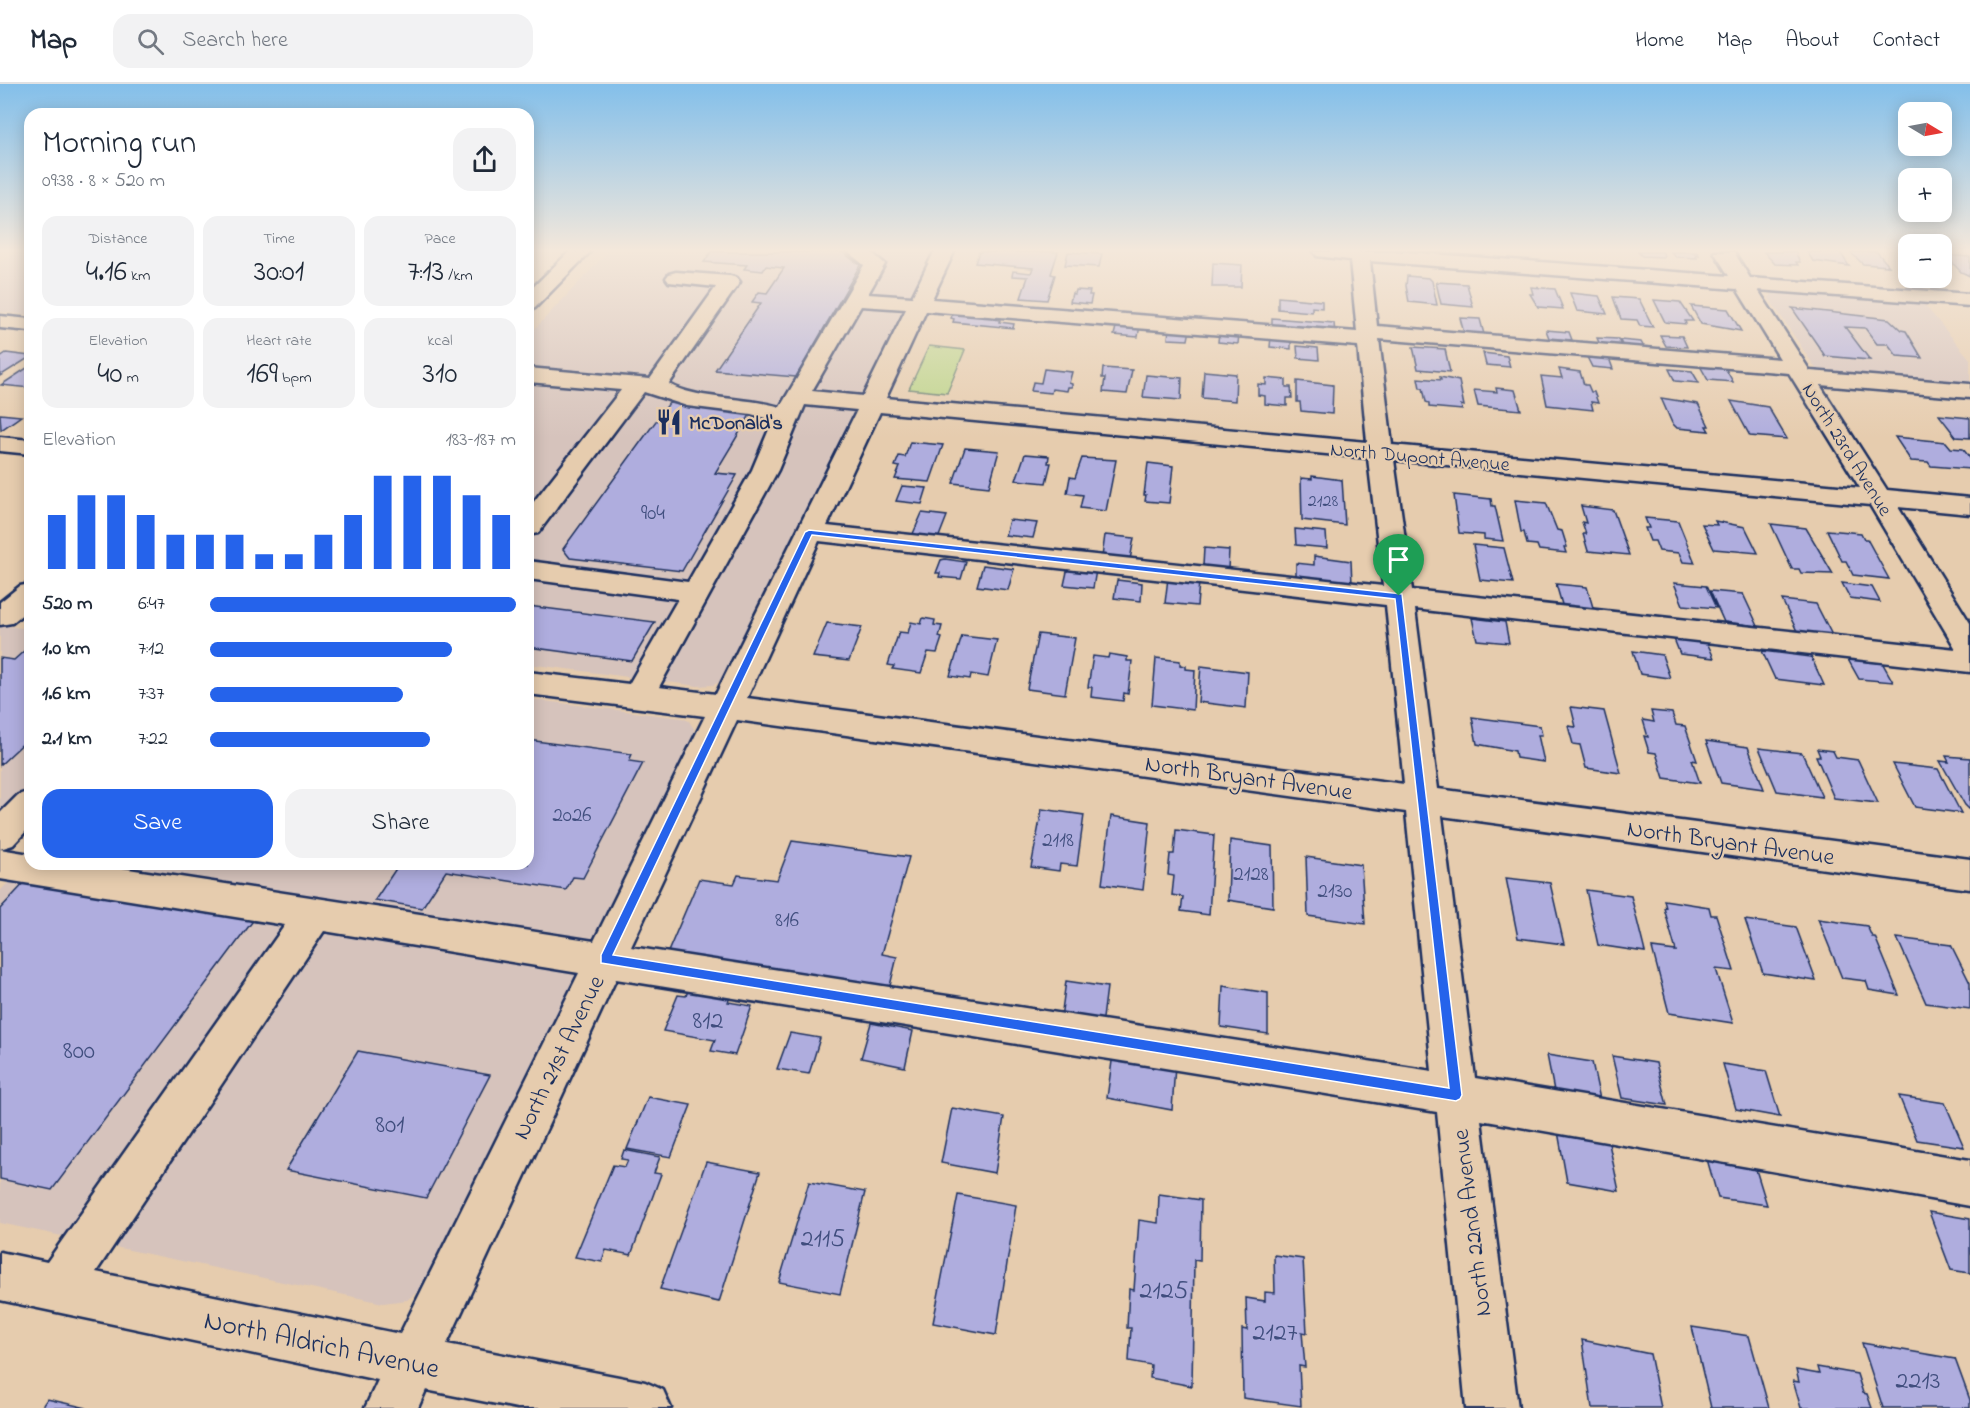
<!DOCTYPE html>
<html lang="en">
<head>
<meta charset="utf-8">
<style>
  body { margin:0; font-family:"Indie Flower",sans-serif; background:#f2f2f3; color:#1f2937; height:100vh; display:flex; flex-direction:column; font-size:22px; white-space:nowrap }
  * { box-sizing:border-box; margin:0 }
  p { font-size:20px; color:#747a83 }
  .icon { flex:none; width:33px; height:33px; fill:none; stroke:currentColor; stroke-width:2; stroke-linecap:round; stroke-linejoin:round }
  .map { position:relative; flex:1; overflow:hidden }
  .side { position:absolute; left:24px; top:24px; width:510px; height:762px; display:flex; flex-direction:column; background:#fff; border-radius:18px; box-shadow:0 3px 15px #0003 }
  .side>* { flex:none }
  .needle { width:39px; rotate:100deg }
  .tools { position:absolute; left:1898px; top:18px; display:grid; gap:12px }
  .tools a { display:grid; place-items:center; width:54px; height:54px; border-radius:12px; background:#fff; box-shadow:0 3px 15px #0003; font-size:30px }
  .pin { position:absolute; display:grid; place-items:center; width:51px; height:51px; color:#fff; margin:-62px -26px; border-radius:50% 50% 50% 0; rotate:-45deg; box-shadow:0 0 6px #0007 }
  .pin .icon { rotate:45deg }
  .round { display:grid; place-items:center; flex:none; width:63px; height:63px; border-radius:18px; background:#f2f2f3 }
  .head { display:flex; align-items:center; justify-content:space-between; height:102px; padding:0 18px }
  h1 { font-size:33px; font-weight:600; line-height:45px }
  .stats { display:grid; grid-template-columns:repeat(3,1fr); gap:9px; height:102px; padding:6px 18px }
  .stats div { display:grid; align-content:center; border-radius:15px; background:#f2f2f3; text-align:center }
  .stats b { font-size:30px; font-weight:600 }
  .stats small { font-size:16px; font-weight:400 }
  .stats p { font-size:16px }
  .chart { height:168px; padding:12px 18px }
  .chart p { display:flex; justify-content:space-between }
  .chart svg { width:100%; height:108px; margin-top:6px; stroke:#2563eb; stroke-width:6 }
  .button { display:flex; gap:12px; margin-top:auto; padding:12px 18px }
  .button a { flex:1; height:69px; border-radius:18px; background:#2563eb; color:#fff; font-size:24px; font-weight:600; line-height:69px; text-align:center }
  .button a+a { background:#f2f2f3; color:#1f2937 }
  ul { padding:0 18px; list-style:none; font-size:20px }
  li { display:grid; grid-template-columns:96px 72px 1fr; align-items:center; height:45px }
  li i { height:15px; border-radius:8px; background:#2563eb }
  header { display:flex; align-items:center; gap:36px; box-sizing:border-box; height:84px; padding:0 30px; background:#fff; border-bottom:2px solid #e0e1e3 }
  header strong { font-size:28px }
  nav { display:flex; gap:33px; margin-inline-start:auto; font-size:21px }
  .search { width:420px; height:54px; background:#f2f2f3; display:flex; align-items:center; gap:15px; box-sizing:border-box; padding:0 21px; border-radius:18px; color:#747a83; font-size:22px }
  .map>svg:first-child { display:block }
  .built { fill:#d6c3bc }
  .green { fill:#bdd48a; stroke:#6c8274; stroke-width:1.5 }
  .building { fill:#afadde; stroke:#1b2f5e; stroke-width:1.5 }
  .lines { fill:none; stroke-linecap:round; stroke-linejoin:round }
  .minor-casing { stroke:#1b2f5e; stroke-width:5 }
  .major-casing { stroke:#1b2f5e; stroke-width:5 }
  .minor { fill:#e6ccae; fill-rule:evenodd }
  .major { fill:#e6ccae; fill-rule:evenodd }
  .route { fill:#2563eb; stroke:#fff; stroke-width:1.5; fill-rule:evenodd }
  .labels { text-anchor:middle; stroke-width:4.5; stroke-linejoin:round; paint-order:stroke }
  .far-number-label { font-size:18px; fill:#404e7e }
  .far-poi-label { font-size:20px; font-weight:bold; fill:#1b2f5e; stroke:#e6ccae; text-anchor:start }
  .far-street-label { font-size:20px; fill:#1b2f5e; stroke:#e6ccae }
  .number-label { font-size:21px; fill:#404e7e }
  .street-label { font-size:24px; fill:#1b2f5e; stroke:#e6ccae }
  .near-number-label { font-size:26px; fill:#404e7e }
  .near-street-label { font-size:28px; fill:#1b2f5e; stroke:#e6ccae }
</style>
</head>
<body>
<header>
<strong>Map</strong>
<div class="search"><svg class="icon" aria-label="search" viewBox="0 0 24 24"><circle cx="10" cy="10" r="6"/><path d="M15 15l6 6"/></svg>Search here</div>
<nav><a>Home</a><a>Map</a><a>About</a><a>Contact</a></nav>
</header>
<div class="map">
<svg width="1970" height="1324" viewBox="0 0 1970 1324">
  <rect width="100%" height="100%" fill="#e6ccae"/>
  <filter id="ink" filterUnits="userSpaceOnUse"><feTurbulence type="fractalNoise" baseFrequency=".0167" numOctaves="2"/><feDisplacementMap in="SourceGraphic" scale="12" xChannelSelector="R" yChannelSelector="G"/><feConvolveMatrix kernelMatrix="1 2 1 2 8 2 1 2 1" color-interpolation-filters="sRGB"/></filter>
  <g filter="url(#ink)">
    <path class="built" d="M18,168H30V231L0,228V178Z
      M608,168H931L724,596L713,601L698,602L528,580V252Z
      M1780,208L1922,218L1970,275V304L1820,291L1769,214L1773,209Z
      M0,541L30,545V699L0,730Z
      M528,615L682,634L689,637L694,645V654L433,1190L420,1206L407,1216L383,1219L0,1139V807L30,776V780H528Z"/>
    <path class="green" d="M929,262L965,266L947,309L909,305Z"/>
    <path class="building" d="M711,168H842L860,181L796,293L715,286L761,219L752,218L759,208L767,209L784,184L766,182L763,187L744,185L747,181L704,178Z
      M979,168H1058L1051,190L1055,191L1047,216L1021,214L1028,193L1012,192L1013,187L1031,189L1033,184L975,179Z
      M1068,168L1102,170L1099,183L1065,181Z
      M1663,168L1664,173L1642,172L1638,168Z
      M1671,168H1697L1699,171L1695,170L1697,174L1676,173Z
      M1764,168H1795L1800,178H1796L1798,181L1775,180Z
      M1807,168H1840L1849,182L1813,177Z
      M1850,168H1877L1889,182L1863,180Z
      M1945,171L1970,173V192L1961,188Z
      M1213,179L1242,181L1241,203H1212Z
      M1407,192L1429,194L1432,197L1437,221L1409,218L1406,202Z
      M1436,198L1467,200L1473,223L1441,220Z
      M1531,203L1555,205L1563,225L1538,223L1530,210H1533Z
      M1076,206L1090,207L1089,211H1092L1090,220L1070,218L1072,209L1075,210Z
      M1570,209L1599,212L1607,230L1577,227Z
      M1278,213L1322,217V224L1312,223V228L1278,225Z
      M1613,213L1639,215L1653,243L1640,242L1637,236L1621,235Z
      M1654,216L1680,218L1693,237H1685L1686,240L1665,238Z
      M1691,222L1728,225L1741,247L1701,240Z
      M1792,224L1889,235L1901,246L1906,247L1922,274L1897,272L1888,260H1877L1865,244L1845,243L1870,276L1825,272Z
      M953,227L994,230L992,235L1000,236L999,238L1014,240L1013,244L953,238L954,235L951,234Z
      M1272,234L1334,239L1335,250L1272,245Z
      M1460,234L1480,235L1485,254L1465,253Z
      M1117,239L1140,241L1138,253L1114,251Z
      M1169,244L1190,246L1188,256L1168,255Z
      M1546,246L1569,248L1572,256L1549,254Z
      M1219,248L1239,250L1238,260L1218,258Z
      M1660,251L1682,252L1687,263L1666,262Z
      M1271,253L1291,254V265L1270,263Z
      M1597,254L1618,255L1622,265L1601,263Z
      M1620,256L1641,258L1646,267L1624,266Z
      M1297,262L1318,264L1319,276L1298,274Z
      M1413,263L1445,265L1450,288L1418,285Z
      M6,269L30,272V273L0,292V273Z
      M1483,269L1507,272L1510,283L1486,281Z
      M1587,273L1609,274L1613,285L1592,283Z
      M1699,280L1724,282L1733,298L1708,296Z
      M30,282V304L1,301Z
      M1103,284L1132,286L1127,310L1103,308L1105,294H1102Z
      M1044,285L1072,288L1069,299L1072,300V303H1068L1067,307L1052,305L1051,309L1031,307L1033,298L1041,299Z
      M1559,285L1580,288L1584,301H1588L1591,308H1594L1598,319L1591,318L1593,326L1547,321L1541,292L1562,294Z
      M1669,285L1692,287L1699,299L1675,297Z
      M1204,287L1236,290L1235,317L1202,314Z
      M1146,291L1182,294L1181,316L1143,313Z
      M1440,293L1459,297L1464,322L1461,321L1462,326L1429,323V319L1426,318L1423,304H1420L1418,294L1441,296Z
      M1266,294L1286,296V303H1291L1292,314H1287V322L1265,320V312L1258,311V300L1266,301Z
      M1297,297L1333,301L1332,330L1301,327L1300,318H1297Z
      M1496,304L1515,306L1521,326L1478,322L1474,306L1497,308Z
      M1661,314L1698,320L1709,342H1706L1709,347L1677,344L1672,339Z
      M1731,317L1768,323L1787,355L1750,352Z
      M669,319L734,325L750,331L715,389L737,391L682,487L570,474L563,465Z
      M0,330L21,332L1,346Z
      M1939,331L1970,334V354L1956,353Z
      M1895,353L1946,358L1951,364L1963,365L1970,374V385L1931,382L1928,378L1911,377Z
      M910,358L943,361L930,398L895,395L900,383L895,382L899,372L905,373Z
      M965,364L999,367L989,403L953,399Z
      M1025,370L1049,372L1048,379H1051L1046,399L1016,396Z
      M1082,374L1116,376L1106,427L1080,424L1083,411L1067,409L1070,393L1075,394Z
      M1148,379L1173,382L1169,419L1145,417L1146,411H1144Z
      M1312,392L1342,396L1345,441L1302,436L1301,394L1312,395Z
      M902,402L927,404L922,420L896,417Z
      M1454,411L1491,415L1492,422H1495L1503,457L1484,455V451L1459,449Z
      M1515,416L1546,419L1557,446L1562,447L1567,463H1564L1566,469L1539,466L1537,461L1527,460L1524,448H1521Z
      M1581,422L1613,426L1629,471L1588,467L1583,450H1586L1582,438L1586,439Z
      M922,429L947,432L938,455L912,452Z
      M1645,434L1678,437L1695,479L1683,478L1679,469L1659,467L1655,457H1650L1645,444H1649Z
      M1009,436L1037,439L1033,454L1005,451Z
      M1715,437L1745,443L1758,469L1714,465L1702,440L1717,441Z
      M1771,440L1806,444L1833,490L1801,489L1799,485H1792Z
      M1295,445L1326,448L1327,464L1296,461Z
      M1827,446L1861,449L1864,455H1867L1889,495L1853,491L1846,477H1842Z
      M1105,451L1134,454L1130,476L1102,473Z
      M1473,461L1504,464L1513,499L1480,496Z
      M1204,464L1229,466L1228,485L1203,482Z
      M1314,472L1351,477L1352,500L1296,493V479L1314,481Z
      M945,475L966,478L961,495L939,493L940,489H936L941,476Z
      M983,481L1014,485L1008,506L977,502Z
      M1068,483L1096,486L1093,504L1064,501Z
      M1168,494L1199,498L1197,522L1165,519Z
      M1117,496L1142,499L1141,517L1114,514Z
      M1674,499L1706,502L1716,524L1683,521Z
      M1842,499L1872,503L1880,518L1850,514Z
      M1556,500L1587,503L1594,527L1563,524Z
      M1710,507L1743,510L1758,542L1724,538Z
      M1782,516L1816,520L1833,553L1798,549Z
      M528,522L655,538L632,577L528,563Z
      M923,534L935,536L934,541L942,542L939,553L942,554L937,569L928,568L921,589L892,585L894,582L888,581L899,548L908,549L911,538L921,540Z
      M1472,534L1505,538L1509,559L1477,556Z
      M827,539L862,543L849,577L813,573Z
      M1038,550L1075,554L1065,610L1027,605Z
      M1672,550L1705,554L1714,574L1680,570Z
      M962,552L997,556L988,593L971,590L970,595L950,592Z
      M25,566L30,567V653L0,681V574L14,576Z
      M1633,567L1662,571L1670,594L1640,590Z
      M1762,567L1811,573L1824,601L1775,595Z
      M1109,570L1127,573V577H1132L1128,610L1124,609L1123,617L1091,613L1092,603H1088L1093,572L1108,574Z
      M1845,570L1879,573L1893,598L1859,595Z
      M1156,574L1180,577V581L1186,582V585L1195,586L1193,626L1152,621Z
      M1201,582L1248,588L1246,624L1198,618Z
      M1571,623L1604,627L1621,689L1586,684L1580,661L1573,660L1568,642L1576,643Z
      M1651,627L1672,629L1676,641L1685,642L1697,677L1692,676L1700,699L1664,694L1656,669L1649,668L1644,652L1648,653L1643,636L1654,638Z
      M1472,633L1540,642L1542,651H1538L1544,678L1516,674L1515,667L1477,660Z
      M528,656L632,670L629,677L643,679L583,794L573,793L566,806L446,787L422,824L375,816L399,780H528Z
      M1706,657L1748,663L1764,705L1721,699Z
      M1759,664L1802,669L1822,713L1777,707Z
      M1817,665L1833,667L1836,673L1858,676L1878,719L1834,714L1816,672H1820Z
      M1946,672L1970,674V726L1965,721L1940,677L1949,678Z
      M1893,680L1938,685L1961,729L1915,723Z
      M1042,725L1084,731L1077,782L1060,780L1059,787L1031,783Z
      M1111,732L1150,738L1143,806L1102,800Z
      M1176,746L1214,751L1209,831L1181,827L1183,813L1172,811L1174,792L1168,791L1170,770H1174Z
      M1230,756L1272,762L1273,823L1228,816Z
      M792,757L909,773L882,870L897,873L888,910L665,875L699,795L734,800L738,791L777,796Z
      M1306,773L1361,781L1365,840L1308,832Z
      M1506,794L1550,799L1564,860L1518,854Z
      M27,796L255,834L52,1106L0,1095V825Z
      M1586,806L1631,812L1645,868L1598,861Z
      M1664,816L1709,823L1711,831H1716L1734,887L1716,885L1733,939L1669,929L1652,864L1676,867L1664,824H1666Z
      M1818,835L1867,842L1872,853H1875L1899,911L1869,906L1866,897L1842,894Z
      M1745,836L1796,843L1816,897L1763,889Z
      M1897,854L1951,861L1970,899V925L1926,919Z
      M1066,897L1107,903L1102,942L1061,934Z
      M1223,902L1268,909V950L1221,943Z
      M689,904L731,911L728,918L752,922L735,971L711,967L715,956L663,947L678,911L686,912Z
      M871,939L913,947L905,983L861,974Z
      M790,949L820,954L809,990L777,985Z
      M358,967L490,991L426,1114L286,1086Z
      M1113,970L1175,981L1172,1026L1107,1014Z
      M1547,971L1592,978L1601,1020L1555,1012Z
      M1612,972L1656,979L1667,1021L1622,1014Z
      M1723,980L1766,987L1780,1033L1736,1025Z
      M1899,1012L1945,1019L1964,1063L1917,1056Z
      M648,1013L691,1021L671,1073L627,1065Z
      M952,1024L1004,1033L995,1089L941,1079Z
      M1557,1042L1607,1050L1619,1107L1567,1098Z
      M624,1066L660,1073L654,1089L661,1090L631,1171L606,1166L602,1178L575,1173L613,1081L625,1083L628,1076L621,1075Z
      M1705,1068L1753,1076L1767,1121L1718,1114Z
      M706,1078L760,1088L719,1218L660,1205Z
      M809,1098L865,1108L840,1210L779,1198Z
      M1159,1110L1201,1116L1200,1177L1194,1176L1192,1302L1150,1294L1151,1281L1129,1277L1131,1244H1127L1129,1205L1134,1206L1139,1136L1158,1139Z
      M958,1111L1016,1121L996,1251L933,1239Z
      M1929,1128L1970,1135V1189L1951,1186Z
      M1274,1171L1303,1175L1307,1249L1302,1248L1305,1283L1299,1282L1301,1322L1243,1314L1242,1245L1247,1246L1246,1214L1265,1217V1208L1275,1209Z
      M1692,1243L1749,1252L1769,1324H1711Z
      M1582,1256L1650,1270L1661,1324H1592Z
      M1862,1259L1955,1275L1970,1316V1324H1883Z
      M1817,1283L1857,1290L1863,1309L1867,1310L1872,1324H1801L1793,1297L1799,1298L1796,1286L1819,1290Z
      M47,1315L87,1324H41Z"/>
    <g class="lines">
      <g class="minor-casing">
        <path id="minor" d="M848,168H871L885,180L868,210L912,213L934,168H954L932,215L1357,248L1350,176L1317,172L1314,168H1405L1729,192L1714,168H1734L1750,194L1970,210V222L1758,206L1810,287L1970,300V314L1820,301L1887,406L1970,414V430L1898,423L1970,539V588L1415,525L1438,705L1970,775V805L1442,732L1475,994L1970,1076V1122L1481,1036L1518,1324H1466L1437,1028L616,895L447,1260L645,1298L663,1306L671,1324H517L426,1306L418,1324H365L378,1296L0,1216V1168L47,1178L285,841L0,795V765L30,770V780H96L594,857L705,632L528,610V588L629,600L678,515L528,495V477L688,498L752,386L773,336L751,330L687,322L644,308L538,449L528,451V425L621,306L528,298V284L650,295L716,203L669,198L666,194L669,190L676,188L730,192L737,194L740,198L669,300C695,316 747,313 780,323L864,181ZM1370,177L1737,205L1780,275L1377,242ZM861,222L906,225L863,312L812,307ZM926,227L1358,262L1367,358L886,314ZM1379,255L1789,289L1860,404L1392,361ZM805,321L857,326L716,610L659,603L778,386ZM880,328L1368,374L1383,502L827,442ZM1394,376L1870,421L1956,565L1412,506ZM819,457L1386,521L1404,700L747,614ZM737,636L1406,728L1432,987L631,863ZM324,847L579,889L400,1250L96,1188Z
          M0,232L30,235V247L0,244Z
          M0,353L30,356V370L0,367Z
          M30,500V524L12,539L0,541V518L20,502Z"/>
      </g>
      <g class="major-casing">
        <path id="major" d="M569,168H590L535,224L528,226V208Z
          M30,707V743L13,761L0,765V729L18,711Z"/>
      </g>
      <use href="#minor" class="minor"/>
      <use href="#major" class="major"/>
    </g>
  </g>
  <linearGradient id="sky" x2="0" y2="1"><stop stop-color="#83bfea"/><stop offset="0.47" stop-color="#f4e8db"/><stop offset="1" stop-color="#f4e8db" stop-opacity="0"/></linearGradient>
  <rect width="1970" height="354" fill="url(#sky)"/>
  <path class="route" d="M809,446L1402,510L1462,1011L1460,1015L1456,1017L601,879V871L805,448ZM812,451L1395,515L1449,1004L613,871Z"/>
  <defs>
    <g id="restaurant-bare" transform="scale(2.07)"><path d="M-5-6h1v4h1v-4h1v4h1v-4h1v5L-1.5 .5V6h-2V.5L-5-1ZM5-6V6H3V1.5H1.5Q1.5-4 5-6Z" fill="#1b2f5e" stroke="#e6ccae" stroke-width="2.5" paint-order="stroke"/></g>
  </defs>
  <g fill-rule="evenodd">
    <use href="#restaurant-bare" x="669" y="338"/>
  </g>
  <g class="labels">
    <g class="far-number-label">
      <text x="1323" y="422">2128</text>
    </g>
    <g class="far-poi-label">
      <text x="689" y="345">McDonald's</text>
    </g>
    <g class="far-street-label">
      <text transform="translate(1848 365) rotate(58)" y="7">North 23rd Avenue</text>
      <text transform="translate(1420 372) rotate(5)" y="7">North Dupont Avenue</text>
    </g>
    <g class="number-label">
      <text x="653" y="435">904</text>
      <text x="572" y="737">2026</text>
      <text x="1058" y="762">2118</text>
      <text x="1251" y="796">2128</text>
      <text x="1335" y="813">2130</text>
      <text x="787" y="842">816</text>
    </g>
    <g class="street-label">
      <text transform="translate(1249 693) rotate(8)" y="8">North Bryant Avenue</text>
      <text transform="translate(1731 758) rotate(8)" y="8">North Bryant Avenue</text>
      <text transform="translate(558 973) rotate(-64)" y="8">North 21st Avenue</text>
      <text transform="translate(1471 1139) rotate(-97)" y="8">North 22nd Avenue</text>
    </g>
    <g class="near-number-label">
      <text x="708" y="944">812</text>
      <text x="79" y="974">800</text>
      <text x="390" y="1048">801</text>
      <text x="823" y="1162">2115</text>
      <text x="1164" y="1214">2125</text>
      <text x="1275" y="1256">2127</text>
      <text x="1918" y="1304">2213</text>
    </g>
    <g class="near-street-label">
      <text transform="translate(322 1259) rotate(12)" y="10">North Aldrich Avenue</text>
    </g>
  </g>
</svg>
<div class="tools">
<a><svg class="needle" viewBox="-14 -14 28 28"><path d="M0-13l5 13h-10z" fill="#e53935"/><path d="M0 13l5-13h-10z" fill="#747a83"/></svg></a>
<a>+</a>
<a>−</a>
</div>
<div class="pin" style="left:1399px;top:512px;background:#1e9e55"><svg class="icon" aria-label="arrive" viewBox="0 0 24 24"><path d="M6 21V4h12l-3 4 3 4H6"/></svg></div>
<section class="side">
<div class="head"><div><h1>Morning run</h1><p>09:38 · 8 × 520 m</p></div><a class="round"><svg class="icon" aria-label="share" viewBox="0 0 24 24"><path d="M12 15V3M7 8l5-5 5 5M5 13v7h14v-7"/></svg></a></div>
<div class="stats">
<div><p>Distance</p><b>4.16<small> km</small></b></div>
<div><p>Time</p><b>30:01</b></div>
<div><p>Pace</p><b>7:13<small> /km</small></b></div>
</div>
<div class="stats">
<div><p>Elevation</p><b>40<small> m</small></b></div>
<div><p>Heart rate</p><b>169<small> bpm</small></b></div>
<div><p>kcal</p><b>310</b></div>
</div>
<div class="chart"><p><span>Elevation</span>183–187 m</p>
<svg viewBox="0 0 160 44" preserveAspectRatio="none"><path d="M5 44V22M15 44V14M25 44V14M35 44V22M45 44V30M55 44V30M65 44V30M75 44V38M85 44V38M95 44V30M105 44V22M115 44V6M125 44V6M135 44V6M145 44V14M155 44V22"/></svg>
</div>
<ul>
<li><b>520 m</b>6:47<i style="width:100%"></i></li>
<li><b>1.0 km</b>7:12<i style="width:79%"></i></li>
<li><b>1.6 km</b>7:37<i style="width:63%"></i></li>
<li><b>2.1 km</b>7:22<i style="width:72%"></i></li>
</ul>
<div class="button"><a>Save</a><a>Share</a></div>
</section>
</div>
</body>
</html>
